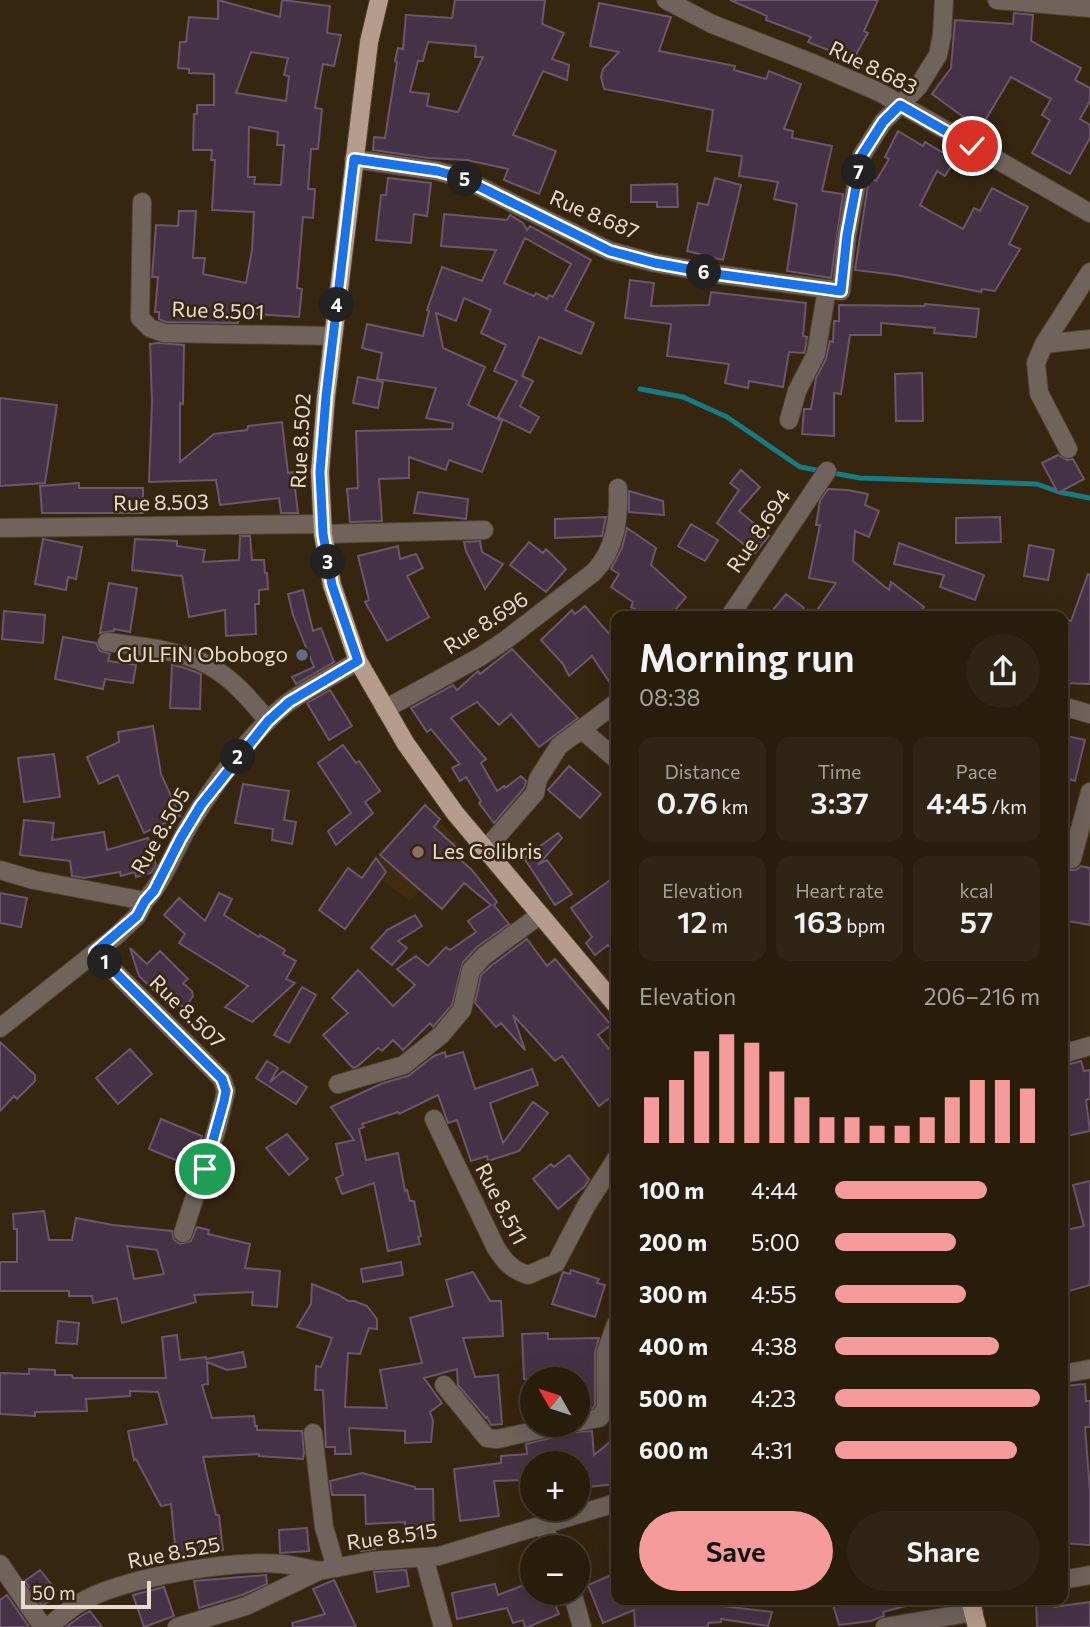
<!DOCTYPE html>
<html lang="en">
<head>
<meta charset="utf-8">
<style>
  body { margin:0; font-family:Commissioner,sans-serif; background:#302514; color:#f1f3f6; height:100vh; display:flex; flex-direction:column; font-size:26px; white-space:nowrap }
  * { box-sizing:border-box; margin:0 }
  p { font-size:23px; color:#a5a19d }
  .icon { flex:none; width:38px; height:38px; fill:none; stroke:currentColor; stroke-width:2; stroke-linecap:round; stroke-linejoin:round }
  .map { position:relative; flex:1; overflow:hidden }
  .drawer { position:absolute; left:611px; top:611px; width:457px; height:994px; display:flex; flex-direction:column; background:#281c0b; border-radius:14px; box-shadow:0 7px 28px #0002,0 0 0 2px #443a2c }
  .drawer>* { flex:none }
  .needle { width:46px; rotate:309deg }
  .buttons { position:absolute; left:520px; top:1367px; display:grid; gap:14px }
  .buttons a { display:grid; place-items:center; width:70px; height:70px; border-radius:50%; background:#281c0b; box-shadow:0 7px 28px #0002,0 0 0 2px #443a2c; font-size:35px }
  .scale { position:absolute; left:21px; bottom:18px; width:130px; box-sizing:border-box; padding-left:7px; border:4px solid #e7dccf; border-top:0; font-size:19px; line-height:24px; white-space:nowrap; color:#e7dccf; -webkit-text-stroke:5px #36250f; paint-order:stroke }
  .pin { position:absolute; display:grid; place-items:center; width:60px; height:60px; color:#fff; margin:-30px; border:4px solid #fff; border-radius:50%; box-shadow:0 2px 7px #0007 }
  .km { position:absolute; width:35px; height:35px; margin:-18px; border-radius:50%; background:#222; color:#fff; font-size:19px; line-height:35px; text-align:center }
  .round { display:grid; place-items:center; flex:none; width:74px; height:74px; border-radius:37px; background:#302514 }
  .head { display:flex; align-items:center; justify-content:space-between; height:119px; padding:0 28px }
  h1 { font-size:38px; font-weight:600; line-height:52px }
  .stats { display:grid; grid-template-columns:repeat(3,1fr); gap:10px; height:119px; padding:7px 28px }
  .stats div { display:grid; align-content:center; border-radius:14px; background:#302514; text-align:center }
  .stats b { font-size:30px; font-weight:600 }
  .stats small { font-size:19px; font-weight:400 }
  .stats p { font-size:19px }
  .chart { height:196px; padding:14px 28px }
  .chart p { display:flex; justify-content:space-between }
  .chart svg { width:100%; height:126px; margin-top:7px; stroke:#f59b9b; stroke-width:6 }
  .cta { display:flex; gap:14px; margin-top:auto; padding:14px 28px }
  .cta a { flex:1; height:80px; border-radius:42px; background:#f59b9b; color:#111; font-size:28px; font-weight:600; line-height:80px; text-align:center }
  .cta a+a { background:#302514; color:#f1f3f6 }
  ul { padding:0 28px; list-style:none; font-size:23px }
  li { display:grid; grid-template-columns:112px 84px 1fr; align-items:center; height:52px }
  li i { height:18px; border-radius:9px; background:#f59b9b }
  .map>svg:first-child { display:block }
  .built { fill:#422c0f }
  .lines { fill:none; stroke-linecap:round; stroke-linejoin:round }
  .stream { stroke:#177b82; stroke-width:5 }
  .building { fill:#463246; stroke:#6b566b; stroke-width:2; fill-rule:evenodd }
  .minor-casing { stroke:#52422e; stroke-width:20 }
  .major-casing { stroke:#52422e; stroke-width:20 }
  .minor { stroke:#6f635c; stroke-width:18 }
  .major { stroke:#b59c8d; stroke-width:18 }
  .route-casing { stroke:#fff; stroke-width:14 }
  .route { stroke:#1a73e8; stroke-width:9 }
  .service-dot { fill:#5c6f8a; stroke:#36250f; stroke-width:2.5 }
  .education-dot { fill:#8d6e63; stroke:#36250f; stroke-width:2.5 }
  .labels { text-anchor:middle; stroke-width:5; stroke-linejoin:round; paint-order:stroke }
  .street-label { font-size:21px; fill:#e7dccf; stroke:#36250f }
  .poi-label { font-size:21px; fill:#e7dccf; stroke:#36250f; text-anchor:end }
</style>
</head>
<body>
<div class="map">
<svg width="1090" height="1627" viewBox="0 0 1090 1627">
  <rect width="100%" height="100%" fill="#36250f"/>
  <path class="built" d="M425,805L440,819L439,821L460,844L410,901L368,870Z"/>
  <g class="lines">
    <path class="stream" d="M640,389L683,397L727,417L800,467L860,478L1037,484L1059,492L1090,498"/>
  </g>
  <path class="building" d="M218,0L280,17L282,0L330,6L327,33L341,35L334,66L323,64L315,108L322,109L318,149H311L308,189H315L313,218L303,217L297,288L302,289L299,317L240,313L238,323L166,322L159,319V312H155L158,277H152L156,225L178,226L179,211H196L193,258H205L203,274L246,283L252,250L254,212L212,210L215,160H211L212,150H193L194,114H197V105H214V74L189,73V69L178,68L180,42H186L189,17L218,19ZM251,52L288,58L284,75L289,76L286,101L236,93ZM249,127L278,132L277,145H284L281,185L254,184L255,177H248Z
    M455,0H545L542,24L564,33L552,59L569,65L567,80L543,71L513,135L556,151L539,194L504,180L508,169L467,160L428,158L373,150L374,137L385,138L397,62L395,61L398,48L403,49L406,15L452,18ZM428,42L476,46L475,57H483L458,112L427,106L429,94L410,92L418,61H423Z
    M730,0H878L864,31L868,33L853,60L808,42L811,37L766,20L767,16Z
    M599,3L671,17L659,51L735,66L734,70L766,79L769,71L801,84L784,129L793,131L792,138L832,146L822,191L843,194L831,278L787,271L797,204L774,199L778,182L739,176L742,156L707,151L713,110L604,89L601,77L603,69L619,52L590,46Z
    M1014,13L1033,15L1031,41L1081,68L1075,80L1090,88V101L1080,119L1090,125V138L1070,174L1032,153L1050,120L1042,115L1051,99L1011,77L980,129L932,94L951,68L955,20L1013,24Z
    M898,131L923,146L925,142L955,160L945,176L937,171L920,205L937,215L963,229L974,208L980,211L992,188L1028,207L1009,244L1020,249L995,291L982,289L981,292L896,275L855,270L869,178L876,181L889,159L885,157Z
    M388,178L431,183L427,216L414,214L411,243L376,240L381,195H386Z
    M715,178L741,185L723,260L687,251L698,203L708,205Z
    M677,184L678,207H657V202H631V185Z
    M444,214L507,220L510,215L523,223L527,230L530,226L591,260L565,310L594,323L581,354L539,337L522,376L533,381L520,406L539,417L530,433L498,417L517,381L494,371L506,345L481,333L491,310L464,298L456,321L436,313L443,348L485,367L468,405L502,421L482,472L449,460L446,470L409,457V478L379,479L382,521L350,522L347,489L358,488L356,431L452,429L453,423L426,418L436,388L377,379L382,353L362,348L367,324L423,336L429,311L427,310L442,267L482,281L496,250L441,246ZM525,238L571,264L553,297L549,295L547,299L536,293L534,296L504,283Z
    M630,280L654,283L651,306L709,305L711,292L806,303L803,336L807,337L805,350L804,353L789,352L783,387L749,381L748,388L725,383L729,364L667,356L671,324L625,318Z
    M925,304L979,309L976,337L934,333L935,328L881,323V335H850L841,394L834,393V436L802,434L804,409H811L816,378L826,359L830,341L833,342L834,321H839V305L924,306Z
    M158,343L184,345L183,404L180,403V462L214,434L247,430L248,426L282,422L288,473L293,472L298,513H281L279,498L220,505L216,480L149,482L152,402L150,344Z
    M922,373L923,421H896L895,374Z
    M358,377L383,382L378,408L353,403Z
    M0,398L57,405L45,483L0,486Z
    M1058,455L1067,460L1073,459L1084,479L1058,493L1042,463Z
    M741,470L760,487L739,511L769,536L755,553L717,523L739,490L730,483Z
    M79,483V488H143V513H42L40,486Z
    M828,489L848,490L868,494L865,505L879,511L869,537L855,531L853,561L889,590L891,582L924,607L917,616H813L836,583L809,578L820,525H816L820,501Z
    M629,491L663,501L664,515L629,512Z
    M418,492L468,499L466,519L414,513Z
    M606,517L602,536L555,538V519Z
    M1000,517L1001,542L956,543V518Z
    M691,524L718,540L705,561L678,546Z
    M627,528L656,548L651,565L686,597L670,616H648L631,607L633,602L611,587L619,574L611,569L622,548Z
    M240,536H250L252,560H264L265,573H267L268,589L259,590V604H255L256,634L226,636L225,610L189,617L182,576L132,570L135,539L177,541V546L205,550L203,562L239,560Z
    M43,539L82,547L76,579L68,577L66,590L35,584Z
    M480,541L482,552L503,564L485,589L466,551L464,542Z
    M529,542L543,553L546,549L566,569L546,592L510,565Z
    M899,543L984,575L975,600L940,587L944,575L894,564Z
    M1029,545L1054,550L1048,580L1024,576Z
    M398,546L400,559L416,554L423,568L407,576L429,617L387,641L365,602L369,600L358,556Z
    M1088,574L1090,575V684L1062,683V618L1071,621Z
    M109,583L137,588L130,632L114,629V631L100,633Z
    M303,590L313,631L321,628L334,662L296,684L292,677L314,667L293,615L288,594Z
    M786,594L804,608L798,616H768Z
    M585,606L610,635L616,631V692L592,656L569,676L563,664L541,640L572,610L575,614Z
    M4,611L45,615L43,643L2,639Z
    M63,637L96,643L100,651L110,654L108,661L136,665L133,683L105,679L103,689L55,679Z
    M512,649L578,718L539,747L511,714L499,725L477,702L451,718L486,759L481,763L497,791L504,786L505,788L521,776L526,781L524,788L494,823L479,803L481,801L466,777L460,781L452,768L460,764L431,729L427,732L411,708L453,685L457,690L478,671L480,674Z
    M172,665L182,667L201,674L200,709L170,708Z
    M330,690L352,726L329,740L307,703Z
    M153,726L161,774L180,816L144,833L118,775L99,784L87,757L119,742L118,732Z
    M1062,735L1085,740L1075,781L1062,777Z
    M343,745L356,763L359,761L380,791L365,802L373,813L336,845L328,831L351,813L318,763Z
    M54,754L60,797L24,802L18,758Z
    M569,766L601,794L580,818L548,790Z
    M243,784L289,791L284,820L296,822L292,844L272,840L273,829L235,823Z
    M425,805L440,819L434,827L457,848L452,853L471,869L497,902L494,905L509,924L477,947L463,962L452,1005L433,1027L430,1023L403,1050L393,1040L382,1051L378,1048L358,1066L353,1068L323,1035L348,1013L332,998L358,970L393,1006L415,985L397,969L416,956L428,966L446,947L450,950L476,932L468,921L491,905L464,883L442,909L380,855Z
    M24,820L54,823L52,840L104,832L107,850L148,838L156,865L151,873L136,877L135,872L121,876L120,872L84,878L72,876L70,861L20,855Z
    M558,833L562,838L538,865L547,860L572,894L555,905L524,858Z
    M376,858L386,872L345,929L319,910L348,868L362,878Z
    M1062,864L1070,870H1076L1081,866L1090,868V925L1062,920Z
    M616,876V955L608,945L595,955L586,943L592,937L571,908Z
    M0,893L27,898L21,927L0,923Z
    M219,893L232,899L224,915L259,937L260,935L285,950L283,954L296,961L286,979L295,983L252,1022L225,1007L248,986L179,943L185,934L164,915L179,898L205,921Z
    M415,915L422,926L398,941L407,948L392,965L371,948L387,930Z
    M527,939L547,966L555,959L611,1025L598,1035L616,1058V1093L599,1106L562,1056L555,1061L513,1015L525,1050L501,1023L496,1027L475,1003L481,975L492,965Z
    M130,948L147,964L160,951L188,979L183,983L192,991L193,996L186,1007L167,1003L139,976Z
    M302,987L316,995L289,1043L274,1035Z
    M0,1042L35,1075V1081L17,1099L14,1096L0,1111Z
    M130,1049L152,1074L118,1104L96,1078Z
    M445,1052L446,1057L463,1052L475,1089L532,1069L538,1085L490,1103L503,1143L533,1102L548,1113L519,1151L488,1161L487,1156L471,1161L457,1120L448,1123L438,1095L399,1114L398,1112L362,1124L364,1127L359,1129L366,1160L398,1153L405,1191L407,1190L410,1201H414L421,1236L418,1237L420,1244L388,1251L374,1183L342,1194L336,1178L343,1175L336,1144L354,1140L331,1107L383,1083L408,1076L434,1056Z
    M267,1061L278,1068L270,1082L283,1071L307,1087L296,1104L256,1078Z
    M1081,1061L1084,1071L1090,1070V1099L1086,1100L1090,1131L1062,1137V1066Z
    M161,1119L202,1136L190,1166L149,1149Z
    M287,1134L308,1159L289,1175L266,1148Z
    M569,1155L589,1179L585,1186L558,1209L533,1179L551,1164L554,1167Z
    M1090,1181V1285L1062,1293V1231L1084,1226L1073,1185Z
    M44,1211L49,1240H72L76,1218L113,1225L172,1231L174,1240L180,1244L191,1241L197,1227L209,1230L208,1234L250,1244L245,1268L280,1271L277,1307L252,1305L253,1292L194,1295L196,1302L122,1323L117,1298L93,1303L92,1296H69V1291H0V1262H17V1229H14L13,1214ZM127,1246L157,1250L164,1274L134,1279Z
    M401,1262L403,1275L363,1282L361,1269Z
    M571,1270L599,1279L597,1283L605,1285L595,1317L552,1304L563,1272L570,1274Z
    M473,1272L490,1301H501L503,1336L463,1338L475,1377L498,1375L502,1424L491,1425L487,1417L486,1418L458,1385L457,1369L424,1378L442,1403L430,1412L433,1421L431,1442L405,1443V1431L349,1428L351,1454H335V1447H326L323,1390H315L316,1366L321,1367L332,1338L297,1327L311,1304L312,1284L339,1295L348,1301H354L367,1306L377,1319V1329L369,1328L360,1354L348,1353L345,1407L387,1408L380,1370L422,1363L410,1318L453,1306L446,1280Z
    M58,1321L79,1323L77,1344L56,1343Z
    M548,1333V1339L599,1338L595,1352V1405L593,1408L579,1410L578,1379H524L522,1334Z
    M177,1335L180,1360L206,1357V1359L243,1352L246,1367L227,1370L207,1362L208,1384L202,1385L212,1418L254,1416L255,1426H257V1430L302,1431L304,1453L303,1459L259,1456V1454L203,1457L216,1515H219L223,1550L176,1555L171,1504L161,1506L136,1459L134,1460L128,1431L167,1424L158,1392L130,1391V1396L86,1399L87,1411L35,1412V1416L0,1414V1373L29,1374V1369L55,1370V1375H72L73,1378H166L162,1337Z
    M1085,1384L1086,1401H1090V1427H1085L1090,1491V1545L1062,1543V1386Z
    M592,1431L594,1455L610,1442L616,1450V1484L578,1488V1463H532V1477L528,1478L529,1480L494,1481L499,1516L460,1521L454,1469L501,1463V1456L527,1454L526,1444L574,1432Z
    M362,1473L415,1487V1489H433L434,1535L405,1536V1522L366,1524L365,1495H332L330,1481Z
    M307,1528L309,1551L280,1553L279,1530Z
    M373,1537L375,1549L361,1551L359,1538Z
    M40,1570L56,1590L50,1595L52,1599L42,1606L25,1581Z
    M406,1570L409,1586L377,1592L374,1572Z
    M616,1573V1600H672L772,1612L768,1626L721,1619V1622L708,1623V1627H635L634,1610L603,1623L588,1585Z
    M266,1575L267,1584L242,1595L199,1608L194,1581Z
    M334,1580L356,1627H293L292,1623L325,1614L313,1589Z
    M532,1582V1592H550L559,1614L528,1627H525L523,1620L513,1623L507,1608L457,1619L452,1593L495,1584L498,1595Z
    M164,1587L174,1616L144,1627L133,1595Z
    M7,1595L29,1627H0V1600Z
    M850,1600H912L913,1604L883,1612L884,1616L871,1621L839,1625L833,1605Z
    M1036,1600H1052L1054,1607L1090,1602V1627H1037Z
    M90,1611L102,1627H66L81,1616Z"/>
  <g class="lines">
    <g class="minor-casing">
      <path id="minor" d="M666,0L712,24L812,63L879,92L1090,213
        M997,0L1090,8
        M354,159L437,171L460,177L610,251L655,263L716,274L841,291L847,235L862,155L883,122L918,87L938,55L942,35L944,0
        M142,202L140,318L150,328L164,333L333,336
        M1044,344L1090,339
        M789,420L797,391L816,354L827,289
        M1068,449L1039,393L1036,363L1044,344L1090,272
        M0,528L322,524
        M323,534L484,530
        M730,616L827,471
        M107,642C138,646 181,650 208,665C232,678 251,700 268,721
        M1062,706L1090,714
        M385,709L480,657L507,639L594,572C616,549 619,518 618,488
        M581,729L616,759
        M485,850L535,793L538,779L559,746L616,703
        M1072,859L1090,792
        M0,870L34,880L145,901C165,879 175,848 191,822C214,785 254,728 289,702C310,687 335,675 358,661
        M95,952L222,1079L226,1091L218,1125L183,1233
        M0,1028L117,935L137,916L145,901
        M1062,1054L1090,1046
        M338,1084L404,1065L441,1035L462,1010L471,970L484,956L540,915
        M434,1119L496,1248C505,1262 512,1270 528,1275L556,1263L586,1206L616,1159
        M1062,1374L1090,1369
        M444,1385L487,1438L497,1439L566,1424
        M578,1422L599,1418L606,1409V1352L616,1324
        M313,1433L324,1527L336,1568
        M543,1524L553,1547
        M424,1557L443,1627
        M0,1564L43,1627
        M1062,1580L1090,1575
        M572,1592L582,1627
        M48,1627C58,1619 68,1610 78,1604C119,1578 234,1559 282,1564C295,1565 307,1569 319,1571
        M177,1627L246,1606L319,1571L371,1561L439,1556L616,1503
        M885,1627L974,1612"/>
    </g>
    <g class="major-casing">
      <path id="major" d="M379,0L369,42L326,397L320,472L323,534L332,585L358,661L406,744L455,813L616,1005
        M970,1600L977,1627"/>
    </g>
    <use href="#minor" class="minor"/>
    <use href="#major" class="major"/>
  </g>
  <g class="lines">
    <g class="route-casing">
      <path id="route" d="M205,1169L224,1101L226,1091L222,1079L95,952L137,916L145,901L154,891L181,838L201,805L268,721L289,702L358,661L332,585L323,534L320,472L326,397L354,159L437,171L460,177L610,251L655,263L716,274L841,291L847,235L862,155L883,122L900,105L972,146"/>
    </g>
    <use href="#route" class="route"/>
  </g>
  <circle class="service-dot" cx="302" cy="655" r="7"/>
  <circle class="education-dot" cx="418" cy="852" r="7"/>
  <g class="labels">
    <g class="street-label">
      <text transform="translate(873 68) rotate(26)" y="7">Rue 8.683</text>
      <text transform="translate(594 215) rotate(23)" y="7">Rue 8.687</text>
      <text transform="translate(218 311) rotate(2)" y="7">Rue 8.501</text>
      <text transform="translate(301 441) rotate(-87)" y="7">Rue 8.502</text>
      <text transform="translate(161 503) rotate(-1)" y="7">Rue 8.503</text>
      <text transform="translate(759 531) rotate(-56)" y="7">Rue 8.694</text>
      <text transform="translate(486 623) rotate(-33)" y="7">Rue 8.696</text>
      <text transform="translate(161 831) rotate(-60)" y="7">Rue 8.505</text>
      <text transform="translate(187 1012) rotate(44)" y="7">Rue 8.507</text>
      <text transform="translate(501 1204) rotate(63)" y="7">Rue 8.511</text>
      <text transform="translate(392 1537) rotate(-8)" y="7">Rue 8.515</text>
      <text transform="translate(174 1553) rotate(-11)" y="7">Rue 8.525</text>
    </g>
    <g class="poi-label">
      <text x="288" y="662">GULFIN Obobogo</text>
      <text x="432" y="859" text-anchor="start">Les Colibris</text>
    </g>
  </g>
</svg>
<div class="buttons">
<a><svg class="needle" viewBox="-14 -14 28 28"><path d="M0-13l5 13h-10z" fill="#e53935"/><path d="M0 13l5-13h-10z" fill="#a5a19d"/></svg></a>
<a>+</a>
<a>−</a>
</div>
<div class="scale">50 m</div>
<div class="pin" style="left:205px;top:1169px;background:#1e9e55"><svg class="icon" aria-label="arrive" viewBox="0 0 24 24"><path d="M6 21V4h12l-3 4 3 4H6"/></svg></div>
<div class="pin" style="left:972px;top:146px;background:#d93025"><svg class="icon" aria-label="check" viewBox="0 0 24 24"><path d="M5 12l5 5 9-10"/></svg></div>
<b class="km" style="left:105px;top:962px">1</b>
<b class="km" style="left:238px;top:757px">2</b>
<b class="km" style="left:328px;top:562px">3</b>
<b class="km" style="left:337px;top:305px">4</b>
<b class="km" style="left:465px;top:179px">5</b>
<b class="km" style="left:704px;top:272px">6</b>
<b class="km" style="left:859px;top:172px">7</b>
<section class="drawer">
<div class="head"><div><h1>Morning run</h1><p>08:38</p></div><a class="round"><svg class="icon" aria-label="share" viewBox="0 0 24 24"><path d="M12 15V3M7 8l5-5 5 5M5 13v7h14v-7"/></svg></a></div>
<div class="stats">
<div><p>Distance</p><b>0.76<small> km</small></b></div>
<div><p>Time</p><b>3:37</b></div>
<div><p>Pace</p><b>4:45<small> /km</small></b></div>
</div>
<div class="stats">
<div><p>Elevation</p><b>12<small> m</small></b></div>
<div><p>Heart rate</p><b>163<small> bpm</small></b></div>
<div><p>kcal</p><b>57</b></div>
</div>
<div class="chart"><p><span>Elevation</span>206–216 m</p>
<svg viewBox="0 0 160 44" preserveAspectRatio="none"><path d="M5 44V28M15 44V22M25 44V12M35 44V6M45 44V9M55 44V19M65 44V28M75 44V35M85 44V35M95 44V38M105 44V38M115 44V35M125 44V28M135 44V22M145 44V22M155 44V25"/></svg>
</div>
<ul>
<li><b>100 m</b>4:44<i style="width:74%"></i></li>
<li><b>200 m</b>5:00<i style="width:59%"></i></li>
<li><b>300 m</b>4:55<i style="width:64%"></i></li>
<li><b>400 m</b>4:38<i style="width:80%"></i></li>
<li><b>500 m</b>4:23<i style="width:100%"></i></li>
<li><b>600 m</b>4:31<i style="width:89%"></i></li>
</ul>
<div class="cta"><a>Save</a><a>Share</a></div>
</section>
</div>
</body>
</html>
